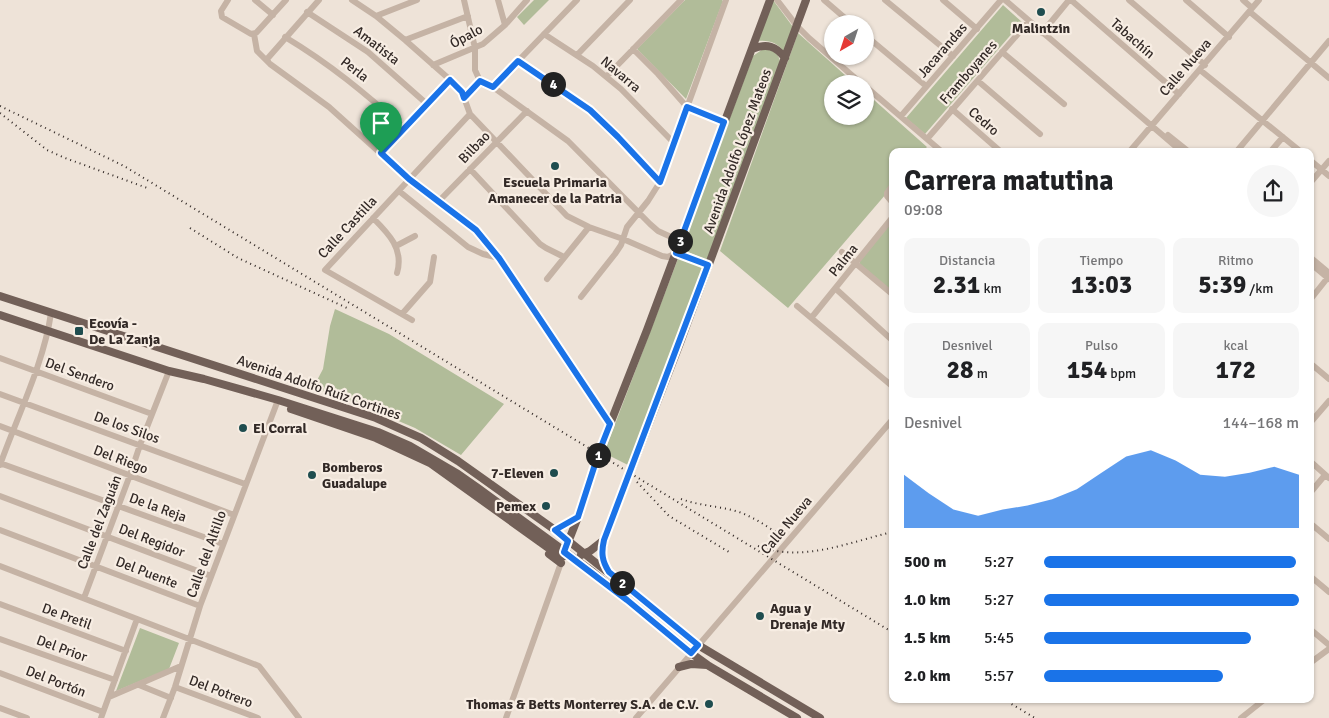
<!DOCTYPE html>
<html lang="es">
<head>
<meta charset="utf-8">
<style>
  body { margin:0; font-family:Signika,sans-serif; background:#f6f6f6; color:#202124; height:100vh; display:flex; flex-direction:column; font-size:19px; white-space:nowrap }
  * { box-sizing:border-box; margin:0 }
  p { font-size:16px; color:#757577 }
  .icon { flex:none; width:28px; height:28px; fill:none; stroke:currentColor; stroke-width:2; stroke-linecap:round; stroke-linejoin:round }
  .map { position:relative; flex:1; overflow:hidden }
  .sheet { position:absolute; left:889px; top:148px; width:425px; height:555px; display:flex; flex-direction:column; background:#fff; border-radius:10px; box-shadow:0 1px 4px #0004 }
  .sheet>* { flex:none }
  .needle { width:32px; rotate:219deg }
  .buttons { position:absolute; left:824px; top:15px; display:grid; gap:10px }
  .buttons a { display:grid; place-items:center; width:50px; height:50px; border-radius:50%; background:#fff; box-shadow:0 1px 4px #0004; font-size:25px }
  .pin { position:absolute; display:grid; place-items:center; width:42px; height:42px; color:#fff; margin:-51px -21px; border-radius:50% 50% 50% 0; rotate:-45deg; box-shadow:0 0 5px #0007 }
  .pin .icon { rotate:45deg }
  .km { position:absolute; width:25px; height:25px; margin:-12px; border-radius:50%; background:#222; color:#fff; font-size:14px; line-height:25px; text-align:center }
  .round { display:grid; place-items:center; flex:none; width:52px; height:52px; border-radius:26px; background:#f6f6f6 }
  .head { display:flex; align-items:center; justify-content:space-between; height:85px; padding:0 15px }
  h1 { font-size:28px; font-weight:700; line-height:38px }
  .stats { display:grid; grid-template-columns:repeat(3,1fr); gap:8px; height:85px; padding:5px 15px }
  .stats div { display:grid; align-content:center; border-radius:10px; background:#f6f6f6; text-align:center }
  .stats b { font-size:25px; font-weight:700 }
  .stats small { font-size:14px; font-weight:400 }
  .stats p { font-size:14px }
  .chart { height:140px; padding:10px 15px }
  .chart p { display:flex; justify-content:space-between }
  .chart svg { width:100%; height:90px; margin-top:5px; fill:#1a73e8; opacity:.7 }
  ul { padding:0 15px; list-style:none; font-size:16px }
  li { display:grid; grid-template-columns:80px 60px 1fr; align-items:center; height:38px }
  li i { height:12px; border-radius:6px; background:#1a73e8 }
  .map>svg:first-child { display:block }
  .green { fill:#b1bc99 }
  .lines { fill:none; stroke-linecap:round; stroke-linejoin:round }
  .minor { stroke:#c5b3a5; stroke-width:6 }
  .major { stroke:#726058; stroke-width:8 }
  .rail { stroke:#322926; stroke-width:2; stroke-dasharray:1 4; stroke-linecap:butt }
  .route-casing { stroke:#fff; stroke-width:10 }
  .route { stroke:#1a73e8; stroke-width:6 }
  .poi-dot { fill:#1f4d4f; stroke:#f7ede3; stroke-width:2 }
  .labels { text-anchor:middle; stroke-width:4.5; stroke-linejoin:round; paint-order:stroke }
  .poi-label { font-size:14px; font-weight:bold; fill:#322926; stroke:#f7ede3; text-anchor:start }
  .street-label { font-size:14px; fill:#322926; stroke:#f7ede3 }
</style>
</head>
<body>
<div class="map">
<svg width="1329" height="718" viewBox="0 0 1329 718">
  <rect width="100%" height="100%" fill="#eee3d8"/>
  <path class="green" d="M534,0H549L524,25L517,17Z
    M685,0H722L723,1L686,99L637,49Z
    M773,0L793,27L785,53C778,43 770,40 758,41Z
    M1003,5L1022,22L925,134L906,118Z
    M798,33L855,84H832V116H865V92L927,147L923,151H892V187L788,308L720,251Z
    M763,49C773,49 779,53 780,62L707,260L681,249L753,56Z
    M892,222V293L860,264V260Z
    M679,256L704,267L630,466L604,453Z
    M335,309L389,334L504,404L461,455L415,428L368,408L313,388L323,369L330,326Z
    M140,628L179,643L169,669L116,691Z"/>
  <g class="lines">
    <path class="minor" d="M228,0L221,11L222,17L251,34L256,33L286,0
      M255,0L273,15
      M352,0L376,16L405,40L456,85L462,92L470,114L567,216L589,227L623,239L662,256L668,257L676,253
      M464,0L475,48V70L480,81
      M498,0L505,25
      M777,0L797,26L809,38L862,84
      M824,0L852,24
      M885,0L953,56
      M943,0L977,29
      M1005,0L1181,151
      M1071,0L1179,94
      M1129,0L1205,65
      M1186,0L1229,37
      M1243,0L1252,8
      M307,12L368,52L427,104
      M1250,12L1329,78
      M376,16L417,0
      M1042,33L1069,0
      M254,34L257,51L270,64L329,107L409,179L476,231L499,258L610,424
      M544,34L593,66L621,89L674,143
      M865,35L926,86
      M285,37C330,64 365,93 404,128
      M405,40L468,16
      M633,49L658,74L687,107L724,122
      M1002,52L1064,104
      M577,55L630,0
      M268,60V58L319,0
      M519,61L589,110L618,137L660,182
      M433,65L483,44L505,25L527,0
      M1200,70L1300,151
      M607,76L681,0
      M480,81L493,87L568,141L650,224L658,231L680,241
      M978,81L1040,134
      M865,86L941,151
      M493,87L577,0
      M464,98L480,81
      M952,109L1000,151
      M901,116L1001,0
      M1168,135L1188,151
      M927,139L1029,21
      M1130,151L1259,0
      M1237,151L1329,41
      M1271,151L1283,137
      M381,153L450,80
      M1310,160L1329,176
      M470,169L540,244L546,248L564,257
      M1310,183L1329,161
      M892,186L887,193V196L892,202
      M399,191L468,247L483,254L499,258
      M439,201L527,111
      M373,218C389,234 404,249 397,273
      M396,246L415,236
      M842,252L892,294
      M1310,257L1329,273
      M1310,263L1329,279
      M547,279L589,227
      M836,289L892,340
      M581,297L615,254L621,245L627,227L648,201L660,182L726,0
      M1310,300L1329,276
      M797,306L892,386
      M402,314L430,282L434,257
      M812,317L892,218
      M412,320L325,270L470,114
      M0,358L152,414
      M1310,363L1329,379
      M0,394L245,484
      M1310,423L1329,401
      M0,426L234,515
      M1310,461L1329,478
      M0,463L223,544
      M0,465C17,417 44,363 51,313
      M1310,493L1325,475
      M0,496L211,576
      M1310,523L1329,539
      M0,530L200,606
      M0,566L259,666L299,718
      M1310,576L1329,592
      M84,598L130,475L140,445L169,371
      M0,604L126,651
      M1310,629L1329,645
      M0,639L115,680
      M1310,663L1329,649
      M0,673L103,712
      M139,685L171,698
      M175,687L258,718
      M109,697L181,666
      M0,708L27,718
      M101,718L137,619
      M163,718L175,687L200,606L278,400
      M506,718L562,560
      M636,718L892,420
      M1241,718L1265,699"/>
    <path class="major" d="M752,49C767,43 776,46 785,58
      M676,253L708,265
      M0,296L376,418L421,438L458,461L555,530L698,645L820,718
      M0,315L169,371L204,379L278,400L378,432L410,446L458,474L478,488L593,572L691,653L709,666L797,718
      M291,409L376,438L430,463L554,552L563,556H569
      M555,530L578,517
      M567,545L578,517L599,452L647,330L770,0
      M549,554L561,563
      M581,555L590,551L604,540
      M607,570L602,557L604,540L680,343L806,0
      M679,667L691,664L707,665"/>
    <path class="rail" d="M0,106L124,166L892,632
      M0,113L47,150L65,158L150,189
      M190,228L238,258L347,308
      M637,482L669,516L729,552
      M681,499C700,506 720,506 739,512C753,517 765,525 777,533
      M758,546C802,563 850,542 892,532
      M1003,699L1035,718"/>
  </g>
  <g class="lines">
    <g class="route-casing">
      <path id="route" d="M518,61L590,110L618,137L660,182L687,107L724,122L676,253L708,265L604,540C601,553 602,561 609,572L698,645L691,653L627,600L564,552L568,541L555,530L578,517L599,452L610,424L499,258L476,230L409,179L381,153L450,80L462,92L464,98L480,81L493,87Z"/>
    </g>
    <use href="#route" class="route"/>
  </g>
  <g class="poi-dot">
    <circle cx="1041" cy="12" r="5"/>
    <circle cx="555" cy="166" r="5"/>
    <rect x="74" y="326" width="10" height="10" rx="2.5"/>
    <circle cx="243" cy="428" r="5"/>
    <circle cx="554" cy="473" r="5"/>
    <circle cx="312" cy="475" r="5"/>
    <circle cx="546" cy="506" r="5"/>
    <circle cx="760" cy="616" r="5"/>
    <circle cx="709" cy="704" r="5"/>
  </g>
  <g class="labels">
    <g class="poi-label">
      <text x="1041" y="33" text-anchor="middle">Malintzin</text>
      <text x="555" y="187" text-anchor="middle">Escuela Primaria<tspan x="555" dy="16">Amanecer de la Patria</tspan></text>
      <text x="89" y="328">Ecovía -<tspan x="89" dy="16">De La Zanja</tspan></text>
      <text x="253" y="433">El Corral</text>
      <text x="322" y="472">Bomberos<tspan x="322" dy="16">Guadalupe</tspan></text>
      <text x="544" y="478" text-anchor="end">7-Eleven</text>
      <text x="536" y="511" text-anchor="end">Pemex</text>
      <text x="770" y="613">Agua y<tspan x="770" dy="16">Drenaje Mty</tspan></text>
      <text x="699" y="709" text-anchor="end">Thomas &amp; Betts Monterrey S.A. de C.V.</text>
    </g>
    <g class="street-label">
      <text transform="translate(466 36) rotate(-28)" y="5">Ópalo</text>
      <text transform="translate(1133 38) rotate(41)" y="5">Tabachín</text>
      <text transform="translate(377 45) rotate(38)" y="5">Amatista</text>
      <text transform="translate(942 50) rotate(-49)" y="5">Jacarandas</text>
      <text transform="translate(1185 67) rotate(-49)" y="5">Calle Nueva</text>
      <text transform="translate(355 69) rotate(38)" y="5">Perla</text>
      <text transform="translate(968 72) rotate(-49)" y="5">Framboyanes</text>
      <text transform="translate(621 74) rotate(40)" y="5">Navarra</text>
      <text transform="translate(984 121) rotate(41)" y="5">Cedro</text>
      <text transform="translate(474 147) rotate(-46)" y="5">Bilbao</text>
      <text transform="translate(737 151) rotate(-70)" y="5">Avenida Adolfo López Mateos</text>
      <text transform="translate(347 227) rotate(-47)" y="5">Calle Castilla</text>
      <text transform="translate(843 260) rotate(-51)" y="5">Palma</text>
      <text transform="translate(80 374) rotate(20)" y="5">Del Sendero</text>
      <text transform="translate(319 387) rotate(19)" y="5">Avenida Adolfo Ruíz Cortines</text>
      <text transform="translate(127 427) rotate(20)" y="5">De los Silos</text>
      <text transform="translate(121 459) rotate(21)" y="5">Del Riego</text>
      <text transform="translate(158 507) rotate(20)" y="5">De la Reja</text>
      <text transform="translate(99 522) rotate(-69)" y="5">Calle del Zaguán</text>
      <text transform="translate(786 525) rotate(-50)" y="5">Calle Nueva</text>
      <text transform="translate(152 540) rotate(21)" y="5">Del Regidor</text>
      <text transform="translate(206 554) rotate(-70)" y="5">Calle del Altillo</text>
      <text transform="translate(147 572) rotate(21)" y="5">Del Puente</text>
      <text transform="translate(67 616) rotate(20)" y="5">De Pretil</text>
      <text transform="translate(62 648) rotate(20)" y="5">Del Prior</text>
      <text transform="translate(56 681) rotate(21)" y="5">Del Portón</text>
      <text transform="translate(221 691) rotate(21)" y="5">Del Potrero</text>
    </g>
  </g>
</svg>
<div class="buttons">
<a><svg class="needle" viewBox="-14 -14 28 28"><path d="M0-13l5 13h-10z" fill="#e53935"/><path d="M0 13l5-13h-10z" fill="#757577"/></svg></a>
<a><svg class="icon" aria-label="layers" viewBox="0 0 24 24"><path d="M12 4l9 5-9 5-9-5zM3 14l9 5 9-5"/></svg></a>
</div>
<div class="pin" style="left:381px;top:153px;background:#1e9e55"><svg class="icon" aria-label="arrive" viewBox="0 0 24 24"><path d="M6 21V4h12l-3 4 3 4H6"/></svg></div>
<b class="km" style="left:598px;top:455px">1</b>
<b class="km" style="left:622px;top:583px">2</b>
<b class="km" style="left:680px;top:241px">3</b>
<b class="km" style="left:553px;top:84px">4</b>
<section class="sheet">
<div class="head"><div><h1>Carrera matutina</h1><p>09:08</p></div><a class="round"><svg class="icon" aria-label="share" viewBox="0 0 24 24"><path d="M12 15V3M7 8l5-5 5 5M5 13v7h14v-7"/></svg></a></div>
<div class="stats">
<div><p>Distancia</p><b>2.31<small> km</small></b></div>
<div><p>Tiempo</p><b>13:03</b></div>
<div><p>Ritmo</p><b>5:39<small> /km</small></b></div>
</div>
<div class="stats">
<div><p>Desnivel</p><b>28<small> m</small></b></div>
<div><p>Pulso</p><b>154<small> bpm</small></b></div>
<div><p>kcal</p><b>172</b></div>
</div>
<div class="chart"><p><span>Desnivel</span>144–168 m</p>
<svg viewBox="0 0 160 44" preserveAspectRatio="none"><path d="M0 44V18L10 27L20 35L30 38L40 35L50 33L60 30L70 25L80 17L90 9L100 6L110 11L120 18L130 19L140 17L150 14L160 18V44z"/></svg>
</div>
<ul>
<li><b>500 m</b>5:27<i style="width:99%"></i></li>
<li><b>1.0 km</b>5:27<i style="width:100%"></i></li>
<li><b>1.5 km</b>5:45<i style="width:81%"></i></li>
<li><b>2.0 km</b>5:57<i style="width:70%"></i></li>
</ul>
</section>
</div>
</body>
</html>
